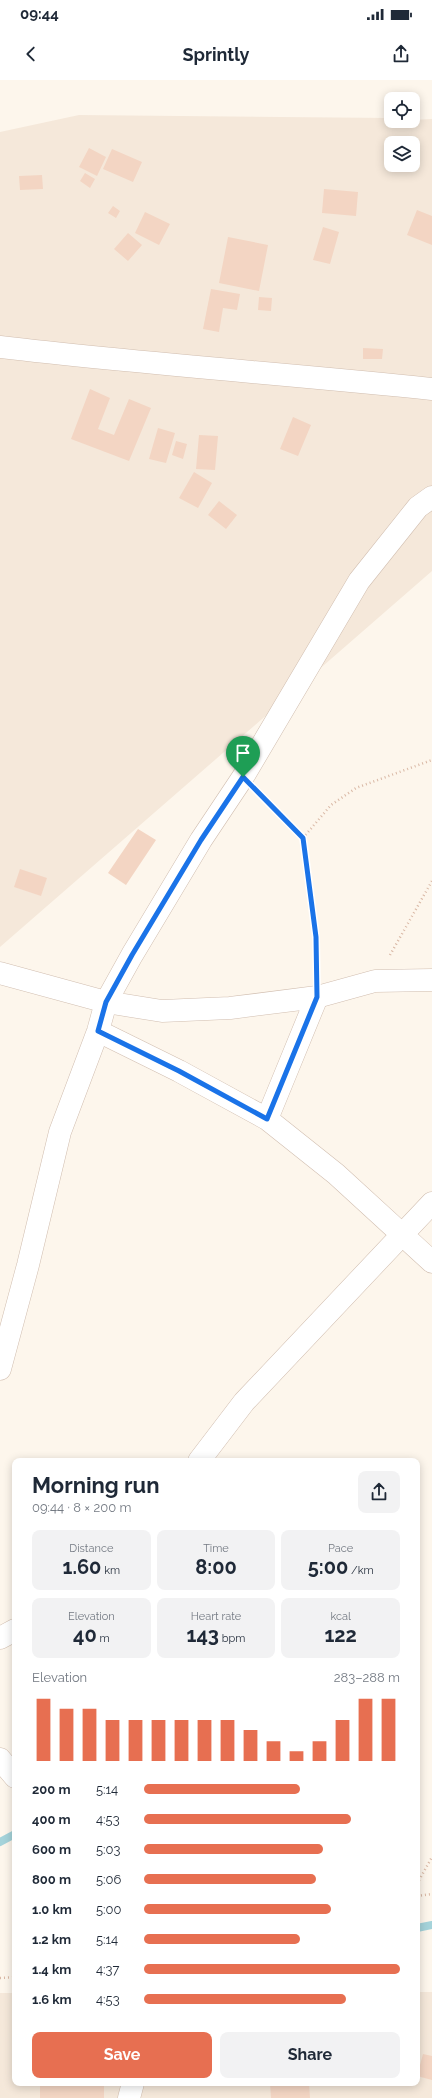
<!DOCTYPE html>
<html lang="en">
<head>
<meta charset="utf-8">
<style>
  body { margin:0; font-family:Raleway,sans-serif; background:#f2f2f3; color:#1f2937; height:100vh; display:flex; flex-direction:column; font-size:15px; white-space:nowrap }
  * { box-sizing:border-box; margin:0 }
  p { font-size:13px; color:#747a83 }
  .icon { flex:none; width:22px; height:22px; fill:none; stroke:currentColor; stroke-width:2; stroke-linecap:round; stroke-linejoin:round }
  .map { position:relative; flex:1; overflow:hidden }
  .side { position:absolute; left:12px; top:1378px; width:408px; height:628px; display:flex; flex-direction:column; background:#fff; border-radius:8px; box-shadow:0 2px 10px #0003 }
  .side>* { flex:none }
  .controls { position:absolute; left:384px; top:12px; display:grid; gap:8px }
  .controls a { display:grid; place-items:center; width:36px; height:36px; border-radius:8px; background:#fff; box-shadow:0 2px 10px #0003; font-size:20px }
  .pin { position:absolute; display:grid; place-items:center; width:34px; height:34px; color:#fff; margin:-41px -17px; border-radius:50% 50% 50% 0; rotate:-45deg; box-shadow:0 0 4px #0007 }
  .pin .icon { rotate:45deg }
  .round { display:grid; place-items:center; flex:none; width:42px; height:42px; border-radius:8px; background:#f2f2f3 }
  .headline { display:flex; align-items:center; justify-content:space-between; height:68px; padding:0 20px }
  h1 { font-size:22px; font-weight:700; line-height:30px }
  .stats { display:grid; grid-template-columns:repeat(3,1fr); gap:6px; height:68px; padding:4px 20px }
  .stats div { display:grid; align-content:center; border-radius:8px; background:#f2f2f3; text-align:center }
  .stats b { font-size:20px; font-weight:700 }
  .stats small { font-size:11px; font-weight:400 }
  .stats p { font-size:11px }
  .chart { height:112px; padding:8px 20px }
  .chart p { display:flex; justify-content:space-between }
  .chart svg { width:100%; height:72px; margin-top:4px; stroke:#e76f51; stroke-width:6 }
  .button { display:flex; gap:8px; margin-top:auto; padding:8px 20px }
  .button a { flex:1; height:46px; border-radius:8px; background:#e76f51; color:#fff; font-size:16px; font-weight:700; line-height:46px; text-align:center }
  .button a+a { background:#f2f2f3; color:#1f2937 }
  ul { padding:0 20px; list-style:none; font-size:13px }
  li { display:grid; grid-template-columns:64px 48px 1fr; align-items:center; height:30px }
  li i { height:10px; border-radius:5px; background:#e76f51 }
  .status { display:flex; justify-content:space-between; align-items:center; height:28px; padding:0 20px; background:#fff; direction:ltr }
  .status svg { height:11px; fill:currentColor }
  header { display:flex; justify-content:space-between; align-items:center; height:52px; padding:0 20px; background:#fff; font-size:18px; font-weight:700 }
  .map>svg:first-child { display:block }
  .residential { fill:#f5e8da; fill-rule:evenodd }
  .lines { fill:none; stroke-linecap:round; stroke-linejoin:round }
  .stream { stroke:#a5d3da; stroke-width:8 }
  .building { fill:#f3d5c3 }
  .minor-casing { stroke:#d1beb0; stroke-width:23 }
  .path { stroke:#d9b8a5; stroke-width:2.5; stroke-dasharray:1 3; stroke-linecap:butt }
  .minor { stroke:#fff; stroke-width:22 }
  .route-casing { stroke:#fff; stroke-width:8 }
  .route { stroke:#1a73e8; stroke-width:5 }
</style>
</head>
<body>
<div class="status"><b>09:44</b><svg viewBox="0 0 49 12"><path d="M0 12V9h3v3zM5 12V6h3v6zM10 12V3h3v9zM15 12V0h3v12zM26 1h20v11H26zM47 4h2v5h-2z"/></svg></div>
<header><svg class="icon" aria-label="back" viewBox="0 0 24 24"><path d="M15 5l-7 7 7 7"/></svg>Sprintly<svg class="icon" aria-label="share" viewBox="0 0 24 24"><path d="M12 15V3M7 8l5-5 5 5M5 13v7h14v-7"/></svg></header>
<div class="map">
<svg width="432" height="2018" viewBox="0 0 432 2018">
  <rect width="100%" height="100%" fill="#fdf6ec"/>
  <path class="residential" d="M79,35L391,38V41L432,39V491L0,867V52ZM391,63H413V85H391Z
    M417,1912H432V2018H0V1913H15V2003H417Z"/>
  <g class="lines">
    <path class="stream" d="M0,1762L15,1754
      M417,1848L432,1845"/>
  </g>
  <path class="building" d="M89,68L106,77L97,96L79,87Z
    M112,69L142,82L133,102L103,89Z
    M85,93L95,99L90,108L80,101Z
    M42,95L43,109L20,110L19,96Z
    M324,109L358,112L356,136L322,133Z
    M113,126L120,131L116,138L108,133Z
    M417,130L432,136V165L407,155Z
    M145,132L170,144L159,165L135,153Z
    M323,147L339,152L330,184L313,180Z
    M128,153L142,165L128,181L114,169Z
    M228,157L268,165L259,211L219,203Z
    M211,209L240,214L237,230L223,228L219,252L203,249Z
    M259,217L272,218L271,231L258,230Z
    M363,268L383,269L382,279H363Z
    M90,309L110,318L98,349L114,355L129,319L151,328L129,381L71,359Z
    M293,337L311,345L298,376L280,369Z
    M158,348L175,353L166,383L149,379Z
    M199,355L218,356L215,390L196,389Z
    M176,361L187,364L183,379L172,375Z
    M194,392L212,403L198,428L179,418Z
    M219,421L237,435L226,449L208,435Z
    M138,749L156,760L126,805L108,793Z
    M20,789L47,798L41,816L14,807Z
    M423,1974L432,1976V2000L417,1996Z
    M40,2003L104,2004V2018H40Z
    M270,2003H309L310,2018H271Z"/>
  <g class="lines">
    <g class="minor-casing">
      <path id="minor" d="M0,267C144,284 288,294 432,309
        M0,893L106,922L162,931L230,928L317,917L375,901L432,900
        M98,951L179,991L267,1039L336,1094L432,1182
        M267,1039L317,917
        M0,1289L28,1185L60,1052L98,951L106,922L132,875L201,760L243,697L359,501L418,427L432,417
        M199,1381L244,1322L432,1123
        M0,1558L15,1550
        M0,1679L15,1697
        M129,2018L133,2003"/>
    </g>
    <path class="path" d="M261,716L303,758L316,857L317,891
      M303,758L331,725L356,708L432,680
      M390,875L432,801
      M417,1804L432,1777
      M417,1816L432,1814
      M0,1898L15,1897"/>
    <use href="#minor" class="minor"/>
  </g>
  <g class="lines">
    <g class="route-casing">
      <path id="route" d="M243,697L303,758L316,857L317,917L267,1039L179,991L98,951L106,922L132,875L201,760Z"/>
    </g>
    <use href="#route" class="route"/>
  </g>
</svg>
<div class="controls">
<a><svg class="icon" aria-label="locate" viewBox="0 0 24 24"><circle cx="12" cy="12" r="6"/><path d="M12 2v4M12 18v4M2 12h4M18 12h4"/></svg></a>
<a><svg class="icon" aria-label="layers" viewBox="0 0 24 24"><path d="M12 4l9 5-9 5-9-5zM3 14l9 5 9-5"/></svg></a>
</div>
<div class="pin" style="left:243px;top:697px;background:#1e9e55"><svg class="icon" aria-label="arrive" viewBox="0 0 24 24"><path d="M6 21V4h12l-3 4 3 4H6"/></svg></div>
<section class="side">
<div class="headline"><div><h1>Morning run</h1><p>09:44 · 8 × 200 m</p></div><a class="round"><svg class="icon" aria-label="share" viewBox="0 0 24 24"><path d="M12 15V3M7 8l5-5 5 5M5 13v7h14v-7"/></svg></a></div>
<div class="stats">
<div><p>Distance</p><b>1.60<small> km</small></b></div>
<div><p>Time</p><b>8:00</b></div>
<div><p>Pace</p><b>5:00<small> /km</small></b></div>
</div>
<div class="stats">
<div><p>Elevation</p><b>40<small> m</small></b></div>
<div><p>Heart rate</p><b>143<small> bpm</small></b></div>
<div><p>kcal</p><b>122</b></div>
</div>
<div class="chart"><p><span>Elevation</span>283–288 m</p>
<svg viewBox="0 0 160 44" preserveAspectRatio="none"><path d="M5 44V6M15 44V12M25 44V12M35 44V19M45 44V19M55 44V19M65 44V19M75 44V19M85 44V19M95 44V25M105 44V32M115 44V38M125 44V32M135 44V19M145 44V6M155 44V6"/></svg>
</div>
<ul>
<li><b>200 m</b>5:14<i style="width:61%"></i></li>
<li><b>400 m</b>4:53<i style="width:81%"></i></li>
<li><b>600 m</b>5:03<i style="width:70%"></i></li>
<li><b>800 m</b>5:06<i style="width:67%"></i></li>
<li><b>1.0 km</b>5:00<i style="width:73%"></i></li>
<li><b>1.2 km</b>5:14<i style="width:61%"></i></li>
<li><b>1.4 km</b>4:37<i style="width:100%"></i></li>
<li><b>1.6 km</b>4:53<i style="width:79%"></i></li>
</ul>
<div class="button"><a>Save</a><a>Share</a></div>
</section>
</div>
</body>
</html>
